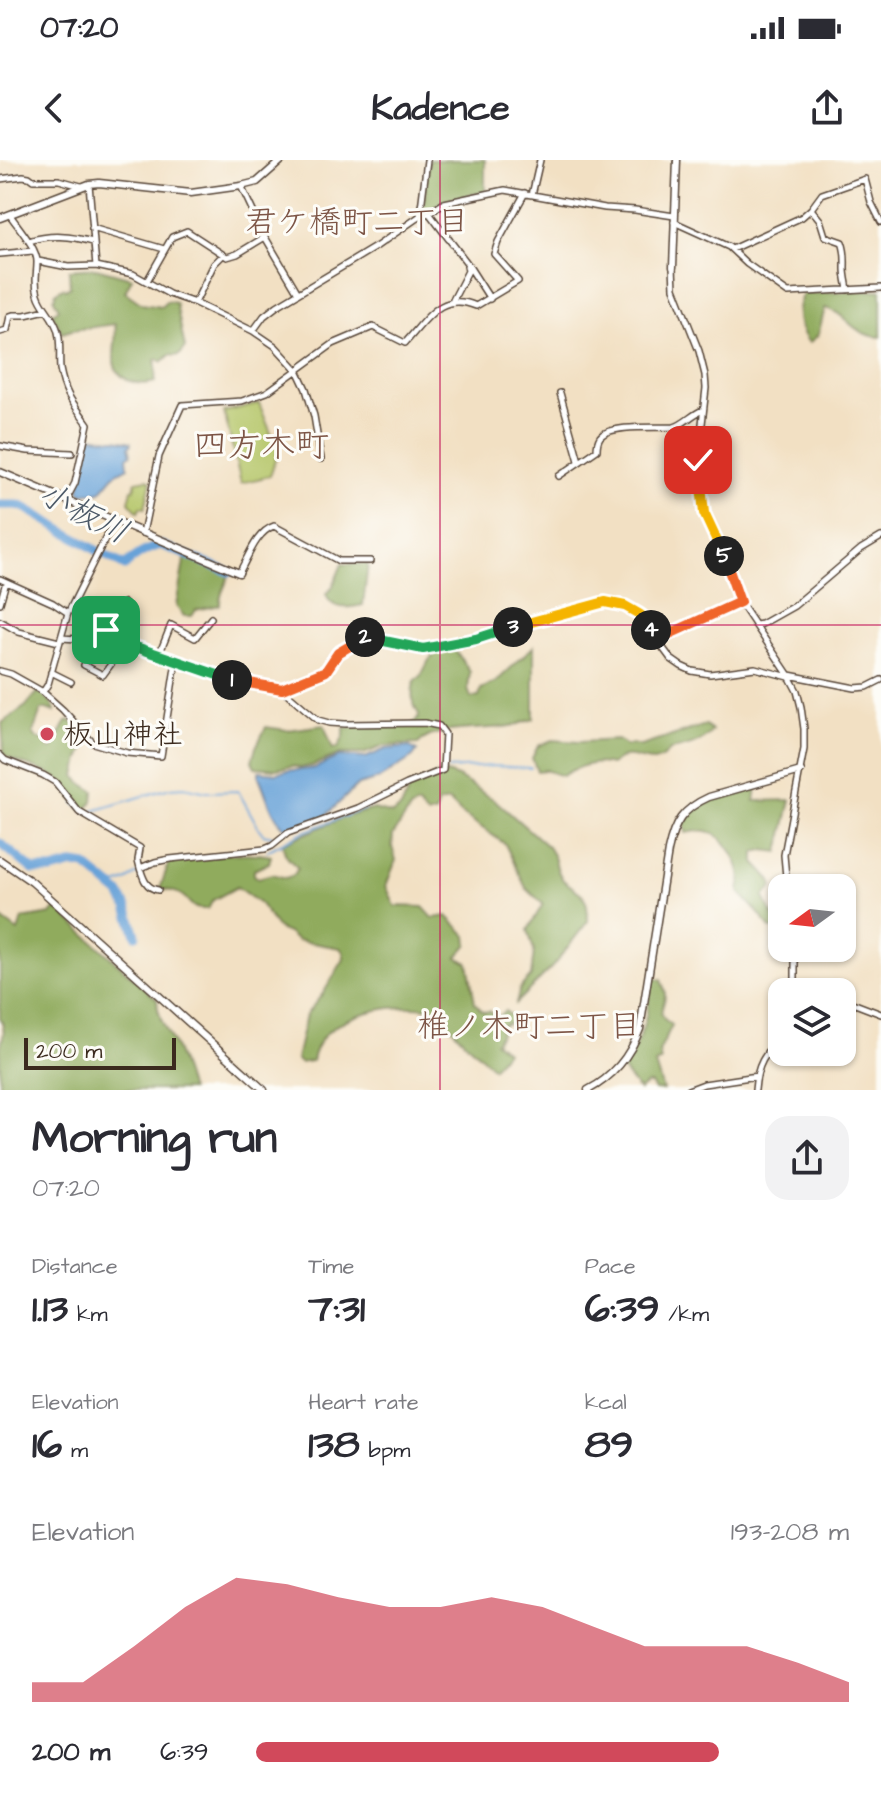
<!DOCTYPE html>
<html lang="en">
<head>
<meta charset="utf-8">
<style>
  body { margin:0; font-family:"Architects Daughter","Klee One",sans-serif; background:#f2f2f3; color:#2b2b33; height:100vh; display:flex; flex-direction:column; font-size:30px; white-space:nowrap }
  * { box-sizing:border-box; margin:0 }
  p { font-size:26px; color:#7c7c81 }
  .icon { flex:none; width:44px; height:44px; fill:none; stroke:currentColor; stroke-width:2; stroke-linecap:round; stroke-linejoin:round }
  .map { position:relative; height:930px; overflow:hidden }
  .side { display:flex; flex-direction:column; background:#fff; flex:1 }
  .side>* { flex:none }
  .needle { width:52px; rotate:255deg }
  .controls { position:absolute; left:768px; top:714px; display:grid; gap:16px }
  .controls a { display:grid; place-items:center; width:88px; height:88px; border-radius:16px; background:#fff; box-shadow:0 2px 6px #0004; font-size:40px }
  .scale { position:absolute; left:24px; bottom:20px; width:152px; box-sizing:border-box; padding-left:8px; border:4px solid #3b2a1e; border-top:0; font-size:22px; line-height:28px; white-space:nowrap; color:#3b2a1e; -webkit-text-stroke:6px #fdfcf7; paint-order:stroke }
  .pin { position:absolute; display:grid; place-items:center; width:68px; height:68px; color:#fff; margin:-34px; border-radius:16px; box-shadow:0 4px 12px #0006 }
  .km { position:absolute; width:40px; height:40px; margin:-20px; border-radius:50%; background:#222; color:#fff; font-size:22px; line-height:40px; text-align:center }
  .round { display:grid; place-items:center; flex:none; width:84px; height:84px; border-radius:24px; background:#f2f2f3 }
  .head { display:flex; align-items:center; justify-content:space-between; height:136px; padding:0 32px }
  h1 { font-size:44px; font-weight:800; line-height:60px }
  .stats { display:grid; grid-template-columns:repeat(3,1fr); gap:12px; height:136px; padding:8px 32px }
  .stats div { display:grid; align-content:center }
  .stats b { font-size:40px; font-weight:800 }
  .stats small { font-size:22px; font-weight:400 }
  .stats p { font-size:22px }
  .chart { height:224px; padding:16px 32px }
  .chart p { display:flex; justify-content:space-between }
  .chart svg { width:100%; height:144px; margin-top:8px; fill:#d1495b; opacity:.7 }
  ul { padding:0 32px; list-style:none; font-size:26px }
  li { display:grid; grid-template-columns:128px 96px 1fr; align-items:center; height:60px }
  li i { height:20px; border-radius:10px; background:#d1495b }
  .status { display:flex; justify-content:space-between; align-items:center; height:56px; padding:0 40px; background:#fff; direction:ltr }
  .status svg { height:22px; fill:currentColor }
  header { display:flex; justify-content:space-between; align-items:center; height:104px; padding:0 32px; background:#fff; font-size:36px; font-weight:800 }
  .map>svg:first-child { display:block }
  .green { fill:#b5c669; stroke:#787844; stroke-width:2 }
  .forest { fill:#90ab5d; stroke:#666a3e; stroke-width:2 }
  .water { fill:#68a2d8; stroke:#52667b; stroke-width:2 }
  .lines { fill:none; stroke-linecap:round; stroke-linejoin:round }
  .stream { stroke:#68a2d8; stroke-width:2 }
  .river { stroke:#68a2d8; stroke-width:9 }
  .minor-casing { stroke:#564537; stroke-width:8 }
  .tertiary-casing { stroke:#564537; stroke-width:9 }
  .minor { stroke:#fff; stroke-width:5 }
  .tertiary { stroke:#fff; stroke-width:6 }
  .split-1-casing { stroke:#fff; stroke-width:16 }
  .split-2-casing { stroke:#fff; stroke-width:16 }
  .split-3-casing { stroke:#fff; stroke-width:16 }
  .split-4-casing { stroke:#fff; stroke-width:16 }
  .split-5-casing { stroke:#fff; stroke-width:16 }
  .split-6-casing { stroke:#fff; stroke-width:16 }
  .split-1 { stroke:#22a559; stroke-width:10 }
  .split-2 { stroke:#f0652b; stroke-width:10 }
  .split-3 { stroke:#22a559; stroke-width:10 }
  .split-4 { stroke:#f5b400; stroke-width:10 }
  .split-5 { stroke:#f0652b; stroke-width:10 }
  .split-6 { stroke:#f5b400; stroke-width:10 }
  .grid { fill:none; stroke:#c2185b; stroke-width:2; stroke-opacity:0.55 }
  .poi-dot { fill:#d1495b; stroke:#fdfcf7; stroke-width:3 }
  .labels { text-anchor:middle; stroke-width:6; stroke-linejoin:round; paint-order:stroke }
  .poi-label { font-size:30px; fill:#3b2a1e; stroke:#fdfcf7; text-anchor:start }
  .neighbourhood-label { font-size:32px; fill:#7d5546; stroke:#fdfcf7 }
  .water-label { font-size:32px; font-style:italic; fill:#4d5a68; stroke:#fdfcf7 }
  .quarter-label { font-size:34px; fill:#7d5546; stroke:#fdfcf7 }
</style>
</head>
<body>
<div class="status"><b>07:20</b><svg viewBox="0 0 49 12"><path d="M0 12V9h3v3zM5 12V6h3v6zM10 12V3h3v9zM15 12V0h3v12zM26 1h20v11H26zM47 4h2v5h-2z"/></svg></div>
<header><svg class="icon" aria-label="back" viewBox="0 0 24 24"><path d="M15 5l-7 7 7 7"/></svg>Kadence<svg class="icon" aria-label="share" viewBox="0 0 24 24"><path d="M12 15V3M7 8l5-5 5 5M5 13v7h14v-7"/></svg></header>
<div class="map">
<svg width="881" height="930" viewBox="0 0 881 930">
  <rect width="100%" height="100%" fill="#fdfcf7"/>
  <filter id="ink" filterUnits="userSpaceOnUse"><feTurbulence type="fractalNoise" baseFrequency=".0125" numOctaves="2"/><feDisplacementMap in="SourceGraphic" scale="16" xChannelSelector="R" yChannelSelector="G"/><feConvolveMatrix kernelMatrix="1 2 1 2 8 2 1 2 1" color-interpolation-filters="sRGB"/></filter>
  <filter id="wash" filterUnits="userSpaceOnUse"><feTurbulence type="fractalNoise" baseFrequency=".006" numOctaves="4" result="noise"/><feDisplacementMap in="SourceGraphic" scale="32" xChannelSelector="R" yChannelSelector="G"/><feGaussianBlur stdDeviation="1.8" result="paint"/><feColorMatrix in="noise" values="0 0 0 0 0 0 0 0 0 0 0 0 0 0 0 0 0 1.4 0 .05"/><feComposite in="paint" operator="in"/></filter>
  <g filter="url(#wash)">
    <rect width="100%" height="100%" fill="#f2e0c3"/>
    <path class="green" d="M259,243L278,291L270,316L241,323L224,252Z
      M147,319L151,321L145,348L141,347L138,352L129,342L132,329H134L136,321Z"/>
    <path class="forest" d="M429,0H485V32C460,37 447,36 427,52L423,51Z
      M96,108L132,118L125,132L142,144L161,147L167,141L176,143L185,188C181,195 178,197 170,195L162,202L158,199L155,200L156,206L155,222C138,227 113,219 114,198C114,186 117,176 115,164L72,170L62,173L52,153L59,149L54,139L56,132L63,128L67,129L70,127L69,110Z
      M881,130V177C851,176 848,153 825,148L818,175L809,183C798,168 793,152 803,134Z
      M185,396L229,414C227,425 219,433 220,445L196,450L192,456H184L176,446Z
      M342,404H368L363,445C349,448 331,451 326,434L332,428Z
      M534,486V559C526,561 518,565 510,566C484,571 436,565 418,584L384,586L363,594H340L314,605L301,608L293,606L276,609L255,607L252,601L256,587L266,567L287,570L324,565L333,589L338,588L344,576V568L411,565L418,559L419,554C412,545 410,530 416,519L420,518L429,500L441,488L456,491L470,512L468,529L471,538L479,537L481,529L496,522Z
      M38,532C45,536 55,544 55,552L46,549L41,550L33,573L36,578L46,582L48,589H52L67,561L70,560L86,577L88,581L80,599L76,616L80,622L94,631L93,641L86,650C81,645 75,641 71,636C67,631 64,624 59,620C42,607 21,606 4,595L2,563L26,546Z
      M706,565L712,571C702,584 685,588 670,590C653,612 642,594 624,597C619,598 616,602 611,605C595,600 576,607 562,616L545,610L537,611L532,598L538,586L552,580L579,582L618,580L626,586L632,584L641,586Z
      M443,612L458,617L496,641L548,687L554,697L558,711L563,720L583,735L587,745L588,761L552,807L516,843L520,828L531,816L534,791L528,770L543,744L526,728L505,684L461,653L449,641L439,643L435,653L427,655L418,645L411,648L393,675L392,687L396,700L386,726L395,746L423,747L433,758L447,756L467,776L468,784L457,797L468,803L475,843L483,852L490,851L496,858L505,851L514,858L513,862L500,866L501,873L495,882L506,891L493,908C480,895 465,883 453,869C445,862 440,853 430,849C422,846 414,847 406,847C370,848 319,860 312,901L300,903L296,899L306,855L324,832L344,799L343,792L340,788L296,780L288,773L278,769L260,744L237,727L213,740L208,749C188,750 193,742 180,734C175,731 166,730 160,729L169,702C196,698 246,689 271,696L269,703L254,710V715L258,718L272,714L286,718L294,715L298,708C289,700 283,695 283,683L347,656L374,649L392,654L401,648L410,627Z
      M757,627L755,641L791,640L779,692L763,690L755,692V703L770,719L773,726L764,737C768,746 772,758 782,762V768L770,769L762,757L739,732C739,729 741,722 741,719C740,702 725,675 707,671C700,670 693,672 686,673L684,662C700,637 730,635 757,627Z
      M56,748L157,839C157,858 167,870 175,887C181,900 185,916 190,930H0C0,917 0,902 0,890C2,877 7,871 0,858V758L18,771L22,759L51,754Z
      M652,818L661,820C662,823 665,830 665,834C665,850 653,853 672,865L659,892L661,901L655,904L663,930H655L651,924H647L639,930L622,909C643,883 648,851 652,818Z"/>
    <path class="water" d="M91,276C105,279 117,278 131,282V285L129,286L131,294L127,297L128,307L115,314L100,332L82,334L79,331Z
      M410,587L417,591L413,597L379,619L358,625L322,659L287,669C271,658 267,634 259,617V611L277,613L289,610H301L315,608L340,596L365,598L386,589Z"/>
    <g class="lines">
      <path class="stream" d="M448,609L492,606L531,608
        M74,642L86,652H90L170,628L184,627L207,632L238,631L260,670L263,674L272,676L275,679
        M267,691L303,672L361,650L388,636
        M102,719C118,730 124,722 139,713"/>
      <path class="river" d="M0,345H18L25,348L96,390L125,406C135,395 147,389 161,385L229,412
        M0,683L33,710H52L74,704L86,706L120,734L127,747L136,775"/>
    </g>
  </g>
  <g filter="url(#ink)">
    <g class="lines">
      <g class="minor-casing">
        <path id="minor" d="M0,19L23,16L29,17L33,20H59L81,26
          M89,24L96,106
          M241,26L265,77L298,133
          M532,35L540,0
          M811,49L820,60L825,76L842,82C846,92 845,99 845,109C845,115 847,123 848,130
          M429,53L467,103L490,139
          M10,55C18,67 38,89 37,103C37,114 34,122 38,134C42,148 55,157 58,172C61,184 59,197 60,209C65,236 74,244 88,264L75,323L66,340
          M420,56L427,0
          M674,62L729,87L747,104L788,133L881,128
          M92,68L164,89
          M29,81C51,74 71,76 93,82
          M732,89L802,57L811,49L822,34L865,19L871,42L881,62
          M0,94L33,91
          M38,101L68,107L96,106L133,114L169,134L195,143L253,171L275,186L297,210L306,229L314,256L321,299
          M673,107L674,128L699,191L705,215L706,228L698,300L704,353L724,397L740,442L788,514L797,531L801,547L804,569V589L784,695L787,728
          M147,121L172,77L187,71L227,97L237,94L265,77
          M453,140L468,111L467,106
          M195,143L214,104L223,95
          M253,171L264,156L277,146L377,86L420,56L429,53L444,43L505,30L605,48L635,50L674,56
          M0,172L7,170L10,156L13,155H25L46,150
          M560,233L579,301
          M0,286L28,291L72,293
          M559,316L597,290C597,285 598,280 600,277C610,264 658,268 674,267C685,264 692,254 703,250
          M143,373L159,296L182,245L242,241L267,232L333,184L373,167L405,183C427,159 441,131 476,146L518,121L494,94L498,82L525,33
          M239,413C248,398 256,372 274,366L339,401H370
          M0,419L53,443L68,453
          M0,443L6,422
          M0,461L19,472L59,482
          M756,465L762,464L794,446L861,389L881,377
          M99,479L115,462L124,443
          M656,480L740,442
          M159,495L171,465L195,478L211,458
          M84,505L103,515L114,500L117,482
          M0,511L11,514L43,532L63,550L93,583L127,593L161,596L176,501
          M51,512L71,522
          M789,515L855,528L867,527L881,520
          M282,529L326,511L338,493L365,477L423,489L489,475L502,470L605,442L625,446L639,454L647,460L654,476L671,499L681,506L692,511L710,514L755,508L789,517
          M43,532L48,524L68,453L114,361
          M0,595L5,600L43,615L55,622L79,652L140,688L138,700L140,708L155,702L170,699L265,689L272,686L288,673L358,648L407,624L443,610L445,574L439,566L425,563L345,564L329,563L318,560L282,529L236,521L113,481L61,478
          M140,708C143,718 146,728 158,730
          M795,825L806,832
          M793,832L795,825V788
          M842,839L881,854
          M767,892L779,896L814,900
          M688,930L704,924L757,916
          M755,930C757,904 764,895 782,876"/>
      </g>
      <g class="tertiary-casing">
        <path id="tertiary" d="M0,58L89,24L99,23L191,33L241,26L257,22L282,0
          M673,107L677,0
          M0,312L239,413
          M0,700L32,722L264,930
          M588,930C613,917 630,896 640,869L668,691C674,663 682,649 709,637L801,611"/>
      </g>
      <use href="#minor" class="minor"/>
      <use href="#tertiary" class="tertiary"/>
    </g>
  </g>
  <g class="lines" filter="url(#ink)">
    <g class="split-1-casing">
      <path id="split-1" d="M106,470L98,480L113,481L133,486L232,520"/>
    </g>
    <g class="split-2-casing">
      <path id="split-2" d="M232,520L282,529L326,511L338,493L365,477"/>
    </g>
    <g class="split-3-casing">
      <path id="split-3" d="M365,477L423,489L476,479L513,467"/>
    </g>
    <g class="split-4-casing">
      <path id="split-4" d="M513,467L605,442L625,446L639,454L647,460L651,470"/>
    </g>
    <g class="split-5-casing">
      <path id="split-5" d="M651,470L656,480L740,442L724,396"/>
    </g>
    <g class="split-6-casing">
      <path id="split-6" d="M698,300L704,353L724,396"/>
    </g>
    <use href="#split-1" class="split-1"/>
    <use href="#split-2" class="split-2"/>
    <use href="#split-3" class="split-3"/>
    <use href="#split-4" class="split-4"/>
    <use href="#split-5" class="split-5"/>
    <use href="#split-6" class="split-6"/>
  </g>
  <path class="grid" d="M440,0V930M0,465H881"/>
  <circle class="poi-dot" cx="47" cy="574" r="8"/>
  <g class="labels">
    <g class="poi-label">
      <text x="63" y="584">板山神社</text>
    </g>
    <g class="neighbourhood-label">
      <text x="357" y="72">君ケ橋町二丁目</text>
      <text x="529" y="876">椎ノ木町二丁目</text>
    </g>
    <g class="water-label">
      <text transform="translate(84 352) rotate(27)" y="11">小板川</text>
    </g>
    <g class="quarter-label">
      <text x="261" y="296">四方木町</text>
    </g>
  </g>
</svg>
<div class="controls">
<a><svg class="needle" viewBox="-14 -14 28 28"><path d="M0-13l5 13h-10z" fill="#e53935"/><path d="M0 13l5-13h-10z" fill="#7c7c81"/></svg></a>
<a><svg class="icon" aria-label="layers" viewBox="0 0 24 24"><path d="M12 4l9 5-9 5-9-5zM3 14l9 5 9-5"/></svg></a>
</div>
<div class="scale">200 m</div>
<div class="pin" style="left:106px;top:470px;background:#1e9e55"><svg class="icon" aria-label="arrive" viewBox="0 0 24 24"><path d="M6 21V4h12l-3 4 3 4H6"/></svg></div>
<div class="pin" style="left:698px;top:300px;background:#d93025"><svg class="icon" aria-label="check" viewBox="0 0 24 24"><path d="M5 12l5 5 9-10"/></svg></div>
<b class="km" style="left:232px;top:520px">1</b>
<b class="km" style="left:365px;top:477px">2</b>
<b class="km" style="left:513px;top:467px">3</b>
<b class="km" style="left:651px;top:470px">4</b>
<b class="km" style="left:724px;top:396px">5</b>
</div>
<section class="side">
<div class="head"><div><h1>Morning run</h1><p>07:20</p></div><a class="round"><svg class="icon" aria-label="share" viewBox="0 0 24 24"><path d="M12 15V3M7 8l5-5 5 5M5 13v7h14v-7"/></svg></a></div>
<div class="stats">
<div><p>Distance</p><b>1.13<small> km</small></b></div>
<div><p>Time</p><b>7:31</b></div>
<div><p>Pace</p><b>6:39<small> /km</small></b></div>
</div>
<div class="stats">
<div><p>Elevation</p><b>16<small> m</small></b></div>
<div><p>Heart rate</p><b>138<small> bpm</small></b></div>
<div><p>kcal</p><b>89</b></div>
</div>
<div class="chart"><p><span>Elevation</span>193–208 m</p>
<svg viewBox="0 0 160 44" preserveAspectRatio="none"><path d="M0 44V38L10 38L20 27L30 15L40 6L50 8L60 12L70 15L80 15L90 12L100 15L110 21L120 27L130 27L140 27L150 32L160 38V44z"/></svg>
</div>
<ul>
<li><b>200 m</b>6:39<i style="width:78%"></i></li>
</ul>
</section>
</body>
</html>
